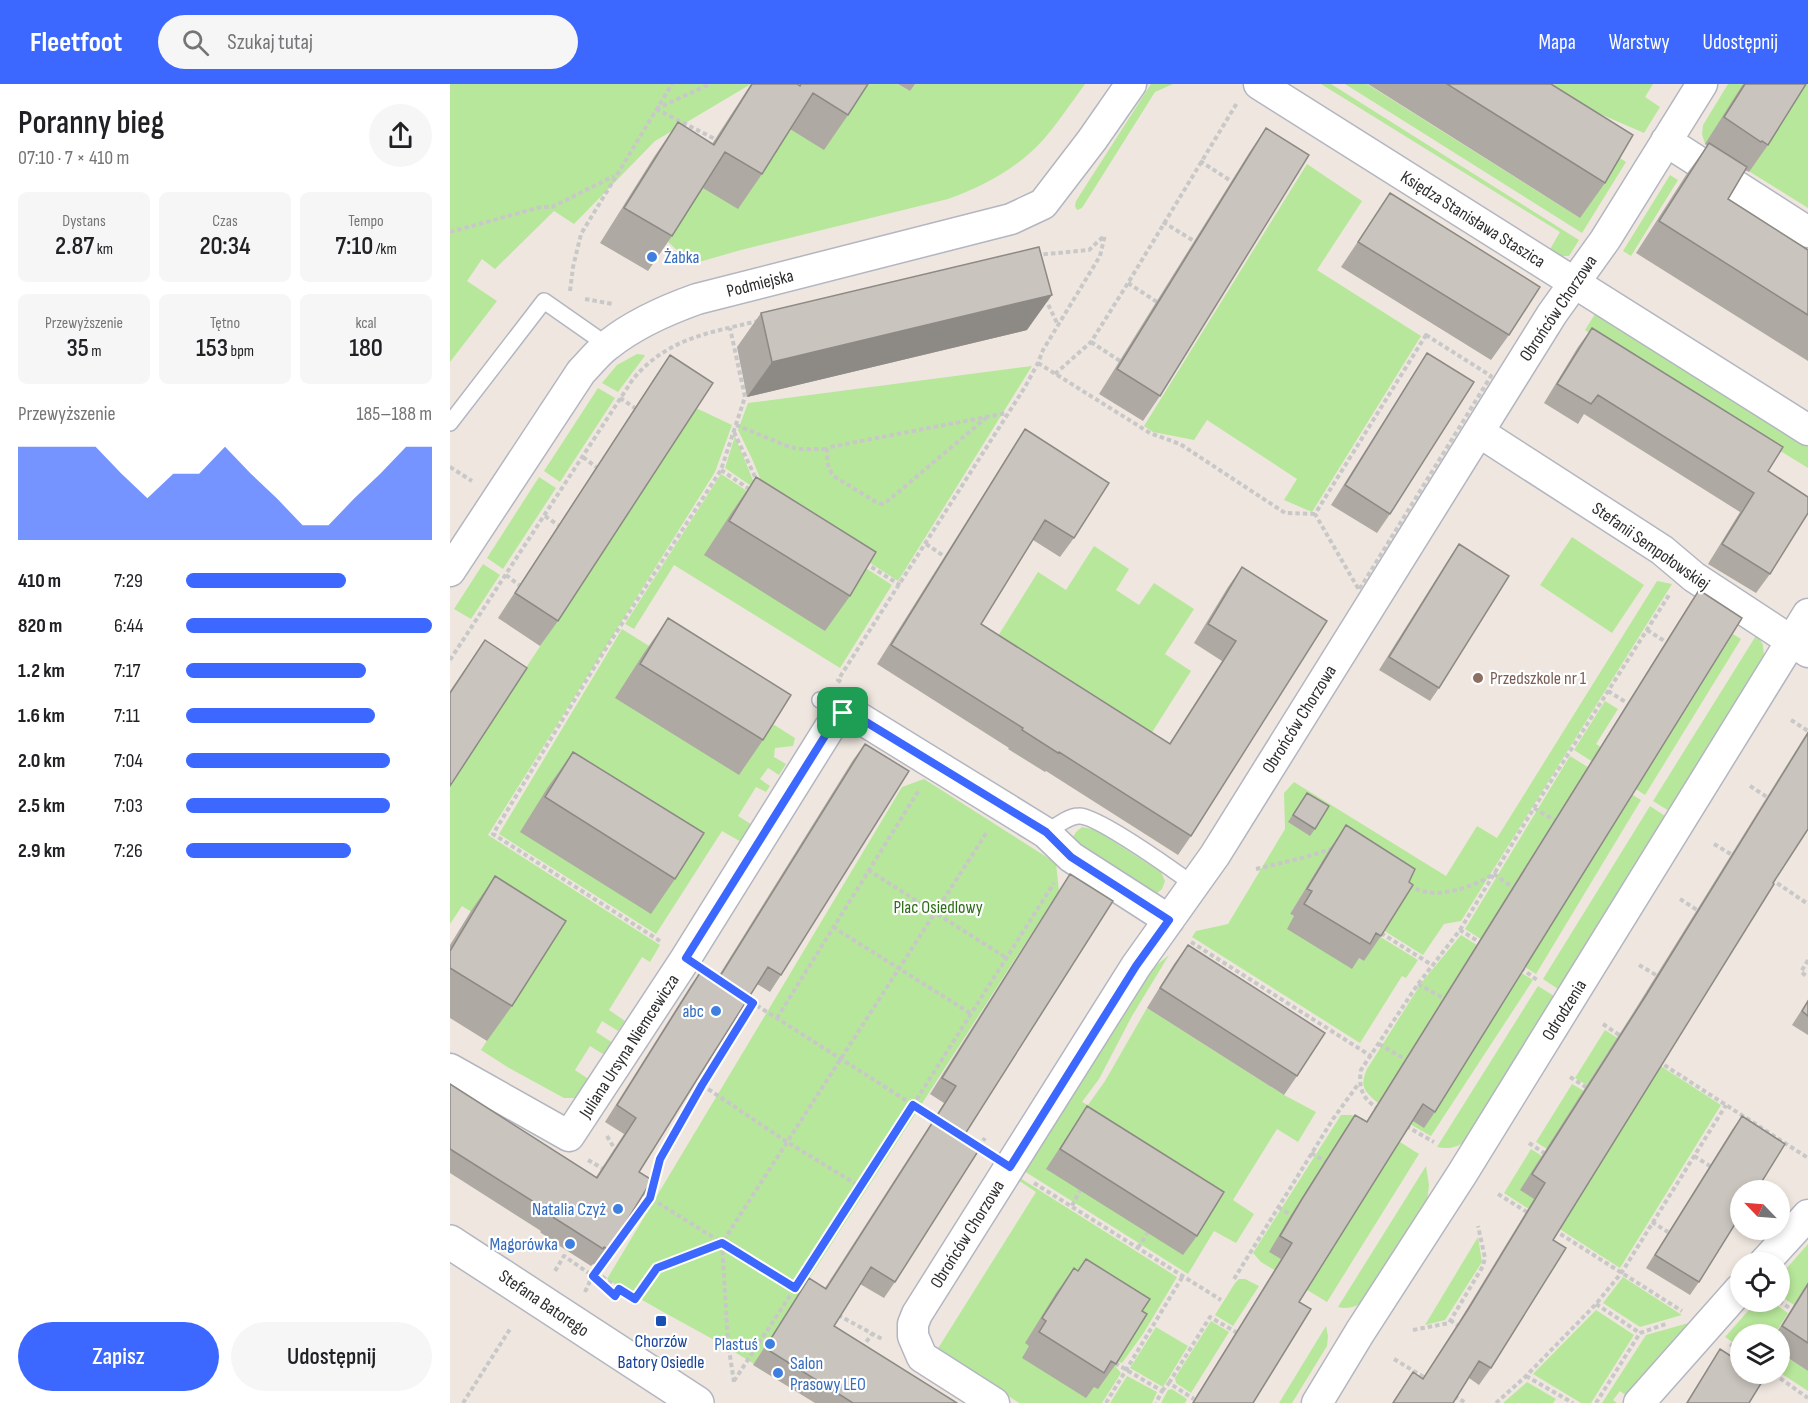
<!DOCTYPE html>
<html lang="pl">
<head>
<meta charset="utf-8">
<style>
  body { margin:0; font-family:"Sofia Sans Condensed",sans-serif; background:#f6f6f6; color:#202124; height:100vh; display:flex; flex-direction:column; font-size:22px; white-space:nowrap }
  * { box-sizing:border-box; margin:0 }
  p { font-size:20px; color:#757577 }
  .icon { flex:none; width:33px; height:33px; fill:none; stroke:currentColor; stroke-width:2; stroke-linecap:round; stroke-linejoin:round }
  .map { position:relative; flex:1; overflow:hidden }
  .panel { display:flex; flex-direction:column; background:#fff; width:450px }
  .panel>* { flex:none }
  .needle { width:39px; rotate:295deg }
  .fabs { position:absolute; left:1280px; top:1096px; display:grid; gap:12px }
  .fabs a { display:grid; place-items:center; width:60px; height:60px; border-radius:50%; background:#fff; box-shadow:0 3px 9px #0003; font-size:30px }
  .pin { position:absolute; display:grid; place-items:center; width:51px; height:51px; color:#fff; margin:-26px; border-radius:12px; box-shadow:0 3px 9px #0006 }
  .round { display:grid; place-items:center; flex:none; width:63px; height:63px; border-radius:32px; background:#f6f6f6 }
  .headline { display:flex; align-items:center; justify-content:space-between; height:102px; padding:0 18px }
  h1 { font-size:33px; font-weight:600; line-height:45px }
  .metrics { display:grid; grid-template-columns:repeat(3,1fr); gap:9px; height:102px; padding:6px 18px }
  .metrics div { display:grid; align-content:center; border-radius:9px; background:#f6f6f6; text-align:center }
  .metrics b { font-size:26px; font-weight:600 }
  .metrics small { font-size:16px; font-weight:400 }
  .metrics p { font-size:16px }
  .chart { height:168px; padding:12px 18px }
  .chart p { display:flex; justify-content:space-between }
  .chart svg { width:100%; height:108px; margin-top:6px; fill:#3c68ff; opacity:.7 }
  .action { display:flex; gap:12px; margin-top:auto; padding:12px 18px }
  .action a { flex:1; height:69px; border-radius:36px; background:#3c68ff; color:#fff; font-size:24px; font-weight:600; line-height:69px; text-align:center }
  .action a+a { background:#f6f6f6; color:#202124 }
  ul { padding:0 18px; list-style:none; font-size:20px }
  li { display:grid; grid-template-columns:96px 72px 1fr; align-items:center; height:45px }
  li i { height:15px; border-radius:8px; background:#3c68ff }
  header { display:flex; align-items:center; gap:36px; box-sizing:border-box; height:84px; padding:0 30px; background:#3c68ff; color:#fff }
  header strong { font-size:28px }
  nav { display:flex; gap:33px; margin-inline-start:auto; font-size:21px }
  .search { width:420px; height:54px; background:#f6f6f6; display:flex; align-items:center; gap:15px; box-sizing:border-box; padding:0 21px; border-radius:33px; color:#757577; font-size:22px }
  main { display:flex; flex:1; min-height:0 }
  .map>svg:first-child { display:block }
  .green { fill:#b7e79a }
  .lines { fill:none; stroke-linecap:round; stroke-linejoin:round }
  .lane-casing { stroke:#b3b6c1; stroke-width:18 }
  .street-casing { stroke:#b3b6c1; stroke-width:33 }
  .secondary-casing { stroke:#b3b6c1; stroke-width:36 }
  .path { stroke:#c8c8c8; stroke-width:4; stroke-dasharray:4.5 3; stroke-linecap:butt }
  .lane { stroke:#fff; stroke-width:15 }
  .street { stroke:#fff; stroke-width:30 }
  .secondary { stroke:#fff; stroke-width:33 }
  .wall { fill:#aea9a3 }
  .shaded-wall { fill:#8d8985 }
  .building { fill:#cac4be; stroke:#8d8985; stroke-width:1.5 }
  .route-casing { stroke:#fff; stroke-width:12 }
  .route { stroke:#3c68ff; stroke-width:8 }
  .shop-dot { fill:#3f7fe0; stroke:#fff; stroke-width:2 }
  .education-dot { fill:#8d6e63; stroke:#fff; stroke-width:2 }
  .transit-dot { fill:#1a4fb4; stroke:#fff; stroke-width:2 }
  .labels { text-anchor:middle; stroke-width:4.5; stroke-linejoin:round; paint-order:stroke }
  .street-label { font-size:18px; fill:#2d2d2d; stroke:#fff }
  .shop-label { font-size:18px; fill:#366cbe; stroke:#fff; text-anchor:end }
  .education-label { font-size:18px; fill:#785e54; stroke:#fff; text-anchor:start }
  .park-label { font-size:18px; fill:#2d6f18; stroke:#fff }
  .transit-label { font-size:18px; fill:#164399; stroke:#fff }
</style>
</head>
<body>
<header>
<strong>Fleetfoot</strong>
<div class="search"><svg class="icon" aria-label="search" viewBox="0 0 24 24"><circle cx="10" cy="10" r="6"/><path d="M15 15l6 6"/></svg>Szukaj tutaj</div>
<nav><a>Mapa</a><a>Warstwy</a><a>Udostępnij</a></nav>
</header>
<main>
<section class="panel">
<div class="headline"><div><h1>Poranny bieg</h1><p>07:10 · 7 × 410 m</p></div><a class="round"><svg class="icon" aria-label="share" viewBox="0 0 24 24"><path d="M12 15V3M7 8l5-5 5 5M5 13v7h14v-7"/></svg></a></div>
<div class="metrics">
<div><p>Dystans</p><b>2.87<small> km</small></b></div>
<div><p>Czas</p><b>20:34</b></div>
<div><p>Tempo</p><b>7:10<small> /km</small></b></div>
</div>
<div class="metrics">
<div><p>Przewyższenie</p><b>35<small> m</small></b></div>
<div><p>Tętno</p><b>153<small> bpm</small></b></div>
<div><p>kcal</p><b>180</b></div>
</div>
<div class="chart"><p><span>Przewyższenie</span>185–188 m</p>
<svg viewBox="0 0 160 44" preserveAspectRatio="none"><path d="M0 44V6L10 6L20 6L30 6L40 17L50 27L60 17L70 17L80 6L90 17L100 27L110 38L120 38L130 27L140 17L150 6L160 6V44z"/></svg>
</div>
<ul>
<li><b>410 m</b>7:29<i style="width:65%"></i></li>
<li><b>820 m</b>6:44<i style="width:100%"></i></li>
<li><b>1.2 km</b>7:17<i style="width:73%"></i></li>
<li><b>1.6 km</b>7:11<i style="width:77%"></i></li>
<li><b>2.0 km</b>7:04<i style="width:83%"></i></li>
<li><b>2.5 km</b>7:03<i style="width:83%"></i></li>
<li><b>2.9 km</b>7:26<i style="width:67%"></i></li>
</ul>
<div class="action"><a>Zapisz</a><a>Udostępnij</a></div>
</section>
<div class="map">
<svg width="1358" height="1319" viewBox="0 0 1358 1319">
  <rect width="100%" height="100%" fill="#efe7df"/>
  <path class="green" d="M0,0H301L205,57L124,140L104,127L45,185L32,175L17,197L47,217L0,278Z
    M415,0H448L460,7L464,0H635C621,19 608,39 593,56C568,84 532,103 498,115L291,166L242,180L217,157L251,103L338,44Z
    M701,0H723L705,8L632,124L627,126L625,122L626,117Z
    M871,0H881L1129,156L1119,172H1109L1099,167L1110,148Z
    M895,0H917L1130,134L1138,53L1176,78L1132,149Z
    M1081,0H1203L1195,13L1210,23L1194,49Z
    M1278,0H1358V124L1255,60L1252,50L1253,41Z
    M857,80L912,117L867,186L971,252L862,428L834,416L847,395L757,336L744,356L703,348L694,342Z
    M1220,91L1228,96L1181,172L1173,167Z
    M1145,230L1358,363V384L1135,246Z
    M187,270L195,271L194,273L168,308L152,299L167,281Z
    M582,282L448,497L317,412L303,377L288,346L298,319Z
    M148,304L165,314L110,398L94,387Z
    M246,324L282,341L265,388L38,751L210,861L200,878L192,873L159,926L175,937L168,947L152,937L146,948L163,959L156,972L140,962L125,986L143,998L134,1014H114L59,984L31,966L91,871L12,822L0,840V700Z
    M285,352L307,406L275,384Z
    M271,390L442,501L390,584L224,481L184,545L175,540Z
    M89,393L106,404L53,485L37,474Z
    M1122,453L1194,501L1162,549L1090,501Z
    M644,462L679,485L666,506L689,521L704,499L744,525L715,570L741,587L701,650L548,552L588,488L616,506Z
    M33,480L50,491L21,535L4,525Z
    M1207,497L1222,500L1011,837L994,840L973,871L933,846L871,779L840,830L914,877L929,852L968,876L956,894L952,892L910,959L742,853L746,847L778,840L835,745L834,709L844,698L996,792L1027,742L1047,754Z
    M172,545L345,654L343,662L325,664L324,673L336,680L329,691L318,684L310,695L320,702L316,708L306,703L288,732L304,742L293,759L272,747L206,850L49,750Z
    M1283,550L1291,555L1195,711L1124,666L1155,617L1168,625L1146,660L1195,691Z
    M1307,550L1313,561L1314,572L1219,727L1203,717Z
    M1120,672L1191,716L1086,890L1015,845Z
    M474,695L606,779L609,807L304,1280C256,1249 204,1225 157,1195L452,703Z
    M1200,722L1215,732L1108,905L1093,895Z
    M632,743L646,746L711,788L715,797L712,805L705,811L621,757L626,748Z
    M1011,851L1083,896L981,1052C966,1043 918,1018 914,1003C912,996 915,990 917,985L972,898Z
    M719,871L682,932L649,995L632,1018L638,1021L655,997L697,924L834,1011L866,1028L848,1058L827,1045L783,1116L804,1130L786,1159L764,1147L738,1190L574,1087L702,885Z
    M1088,902L1104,912L1019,1053C1011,1063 999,1066 987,1063Z
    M1155,946L1271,1021L1170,1184L1054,1109L1081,1065L1092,1072L1071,1106L1200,995L1158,968L1137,1001L1125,994Z
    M1122,1000L1134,1007L1097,1065L1086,1058Z
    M891,1031H901L912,1034L969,1070L877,1218L811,1178L803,1169Z
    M976,1082L979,1101L977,1117L913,1218C904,1224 897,1225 888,1223Z
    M570,1094L727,1193L693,1250L672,1279L669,1278L666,1283L671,1289L652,1319H569L487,1266L586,1108L568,1096Z
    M1028,1153L1032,1178L995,1236L975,1241Z
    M1358,1160V1198L1344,1221L1329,1211V1193Z
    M1173,1193L1232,1231L1190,1243L1153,1219Z
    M789,1195H795L809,1202L783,1242L765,1231L785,1199Z
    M1306,1218H1322L1338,1229L1324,1251H1290V1263L1275,1253Z
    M1146,1226L1184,1251L1141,1319H1131L1083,1290Z
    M761,1237L779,1248L741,1309L726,1299L725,1294Z
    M1242,1238L1178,1313L1170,1307L1163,1316L1167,1319H1152L1196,1251Z
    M876,1242L878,1252L877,1262L842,1319H829Z
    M706,1243L738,1262L713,1303L680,1284Z
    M1329,1268L1358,1287V1307L1329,1288Z
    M677,1292L707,1308L702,1319H660Z
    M1077,1298L1106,1315L1103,1319H1053Z
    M722,1305L737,1315L735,1319H711L718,1306Z"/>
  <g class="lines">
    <g class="lane-casing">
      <path id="lane" d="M0,339L94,217L157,261
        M370,616L393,629
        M596,749C605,743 618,732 629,732C647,731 726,788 744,801"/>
    </g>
    <g class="street-casing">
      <path id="street" d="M809,0L1358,346
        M1216,57L1358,148
        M1029,348L1212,466L1244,493L1358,568
        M0,487L131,288C140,279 148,268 158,261C184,240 216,226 247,215L561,135L593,120L642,56L681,0
        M0,985L119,1052L236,874L380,643L393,629L403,630L596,749L621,773L719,836
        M1314,1179L1358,1131
        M544,1319L472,1273L463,1252V1240L467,1230L686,882L765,771L1102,230L1155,156L1252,0
        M867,1319L910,1248L1012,1090L1358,530
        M1189,1319L1290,1205"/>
    </g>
    <g class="secondary-casing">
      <path id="secondary" d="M0,1158L247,1319"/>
    </g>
    <path class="path" d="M206,25L265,55
      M206,25L260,0
      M750,77L781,97
      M713,138L744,157
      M0,148L91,123H102L164,92
      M586,171L639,166L654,152
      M678,199L707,218
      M120,207L123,183L131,150L222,0
      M595,214L608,241
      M135,215L163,220
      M976,251L1041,292L909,506L865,430Z
      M641,258L670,277
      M588,279L700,349L730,360L835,429L865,430
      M605,290L641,258L678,199L787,19
      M170,314L185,324
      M537,333L439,416L432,420L426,418L385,393C377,385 377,376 377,365L380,363L557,329
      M286,341L337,362L348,365H377
      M284,348L307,397
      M133,373L146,383
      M0,383L22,397
      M271,386L302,407
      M95,432L108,441
      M476,460L494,472
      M415,479L450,501
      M56,491L69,501
      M1197,546L1216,558
      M0,576L183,295C218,254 258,249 308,237
      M391,598L388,596L575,303L588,279L593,266L650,172L655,151
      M1158,607L1177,619
      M1341,636L1358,647
      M1300,702L1317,713
      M1084,724L1104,736
      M1264,760L1284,772
      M806,785L856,773L884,764
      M418,786L555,873
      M1321,795L1358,820
      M959,801C983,818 1021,804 1044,790L1062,803
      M1230,815L1247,826
      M383,843L520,929
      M1010,846L1084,724L1219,511
      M931,849L982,881
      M210,857L43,750L153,569L271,386L295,313L280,244
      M741,858L921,972
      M1358,876L1351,888L1358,893
      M1189,881L1206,891
      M1071,884L1087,896
      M968,900L993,914
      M327,934L469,706
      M1153,940L1172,953
      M929,960L955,975
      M1208,977L1358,1074
      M1120,993L1136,1003
      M252,1001L337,1058L411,1103L604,799
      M929,1025C913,1016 908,1004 911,986L968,900L1010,846L1031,859
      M956,1042L984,1058
      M157,1052L167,1069
      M1079,1059L1094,1069
      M529,1063L535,1054
      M861,1069L875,1077
      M1244,1072L1260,1082
      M138,1076L155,1086
      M584,1099L771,1216
      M411,1103L345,1204L200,1114L210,1075L252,1001L303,919L487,1036
      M1048,1110L1080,1130
      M622,1122L630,1106
      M828,1123L841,1131
      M1202,1138L1218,1148
      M1104,1146L1232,1227
      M688,1164L698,1148
      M105,1187L114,1172L143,1192L165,1212
      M146,1188L169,1205L185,1215L207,1184L271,1159
      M784,1195L883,1035L909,999
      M135,1208L141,1195L200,1114L191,1108
      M162,1216L169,1205
      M1329,1217L1341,1225
      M1146,1220L1190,1249
      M388,1231L432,1255
      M1000,1236L1007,1241
      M963,1246L999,1239L1033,1182L1035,1174L1028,1142
      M1280,1260L1290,1267
      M412,1264L422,1250
      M944,1275L977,1295
      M665,1279L712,1307L706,1319
      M1324,1290L1358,1314
      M1076,1292L1123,1319
      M284,1297L345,1204L354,1210
      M284,1298L278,1259L272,1159L537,748
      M719,1299L760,1233L786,1248
      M712,1307L719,1299L744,1315
      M1004,1312L1016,1319
      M13,1319L60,1245
      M656,1319L733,1192
      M1046,1319L1076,1292L1146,1220L1172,1188L1276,1021
      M1146,1319L1190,1249L1216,1240"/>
    <use href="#lane" class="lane"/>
    <use href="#street" class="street"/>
    <use href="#secondary" class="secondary"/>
  </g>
  <path class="wall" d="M301,0H347L349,1V0H418L398,31L374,66L340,45L312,90L288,125L253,104L222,152L198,187L150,159L204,73L228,38L262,60Z
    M448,0H465L460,7Z
    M918,0H1101L1155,99L1130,134Z
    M1293,0H1356L1318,61L1299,88L1295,86L1278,115L1358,166V277L1186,169L1236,91L1257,62L1255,60Z
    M816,44L710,312L693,337L649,310L799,69Z
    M940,109L1059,251L1041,276L891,183Z
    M311,229L577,246L297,313L287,263Z
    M1142,244L1318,387L1320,490L1306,509L1258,480L1290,428L1134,330L1128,340L1094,319L1128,263Z
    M977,269L940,430L927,449L881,421L964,289Z
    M220,271L108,537L90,562L48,534L203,296Z
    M575,345L624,454L610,473L583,456L531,540L719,660L772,577L744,559L778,503L792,483L877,537L741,752L728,771L596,687L595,688L558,665L559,664L427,580L562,365Z
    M306,393L400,512L375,547L254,471L282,428Z
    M1009,460L989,604L980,617L929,586L1000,473Z
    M1249,506L985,1028L974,1044L963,1037L849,1218L803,1319H742L831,1175L819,1168L841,1131L894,1047L905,1031L916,1038L1238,522Z
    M218,534L313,656L289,691L165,614L194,569Z
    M35,556L0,702V607Z
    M1358,647V745L1323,799L1103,1156L1041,1284L1029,1301L1019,1294L1003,1319H942L963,1288L973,1294L1007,1241L1084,1115L1070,1106L1183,929Z
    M415,660L331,891L320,908L307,900L189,1088L159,1166L147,1183L143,1180L141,1182L105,1159L90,1148L91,1147L0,1089V1000L146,1093L174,1050L155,1038L241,901L253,884L268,893L403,676Z
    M123,668L225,795L201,830L70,748L98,703Z
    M852,716L865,745L860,752L838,738Z
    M896,741L959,798L931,852L914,877L909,874L902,885L837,845L844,832L840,830L879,766Z
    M620,790L515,1050L445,1198L434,1214L410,1200L384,1242L507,1319H365L303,1281L359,1194L375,1204L494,1019L480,1010L609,807Z
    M45,792L62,922L37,957L0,934V861L21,827Z
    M738,861L847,992L834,1011L697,924L724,880Z
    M1358,916V951L1342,941Z
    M637,1022L747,1152L733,1171L596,1085Z
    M1292,1032L1249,1198L1240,1211L1196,1184L1282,1046Z
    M624,1184L692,1227L666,1280L648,1305L644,1303L636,1314L572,1274L579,1262L575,1259L606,1209Z
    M1358,1198V1287L1329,1268V1251H1325Z
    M1270,1265L1299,1319H1236L1261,1279Z"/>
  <path class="shaded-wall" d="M602,211L577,246L297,313L322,278Z"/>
  <path class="building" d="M302,0H347L350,2L351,0H418L398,31L363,9L312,90L275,68L222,152L174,124L228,38L264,61Z
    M997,0H1101L1183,51L1155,99Z
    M1295,0H1356L1318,61L1312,57L1311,58L1274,33Z
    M816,44L859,71L710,312L667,285Z
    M1259,59L1297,83L1278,115L1358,166V231L1209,137Z
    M940,109L1090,203L1059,251L908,158Z
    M589,163L602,211L322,278L311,229Z
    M1142,244L1333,363L1318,387L1358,413V429L1320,490L1272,460L1304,409L1148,311L1141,320L1107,300Z
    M977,269L1024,298L940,430L895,401Z
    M220,271L263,299L108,537L65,509Z
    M575,345L659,399L624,454L595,436L531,540L720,660L786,557L758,540L792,483L877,537L741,752L609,668L608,669L572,646L573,644L441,561Z
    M306,393L426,468L400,512L279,437Z
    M1009,460L1059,492L989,604L939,573Z
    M1249,506L1292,534L985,1028L973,1020L849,1218L861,1225L803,1319H743L842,1159L830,1152L852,1115L905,1031L917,1038Z
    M218,534L341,611L313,656L190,580Z
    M35,556L77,584L0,702V609Z
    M1358,649V745L1323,799L1324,800L1103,1156L1116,1164L1041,1284L1029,1277L1003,1319H943L963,1288L973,1295L1019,1224L1095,1099L1082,1090L1195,913Z
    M415,660L459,687L331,891L318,883L256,981L189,1088L202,1096L159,1166L154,1163L153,1165L117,1142L101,1132L103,1130L0,1065V1000L147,1094L186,1034L167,1021L253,884L269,894Z
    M123,668L254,749L225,795L95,713Z
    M857,709L879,722L865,745L843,731Z
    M896,741L965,785L959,798L963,801L931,852L926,849L920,860L854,820L862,807L857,805Z
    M620,790L663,817L515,1050L532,1061L445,1198L421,1183L384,1242L507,1319H403L315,1264L359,1194L376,1205L506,1002L492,994Z
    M45,792L116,837L62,922L0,884V867Z
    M738,861L875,949L847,992L710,904Z
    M1358,917V932L1352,927Z
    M637,1022L774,1108L747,1152L610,1065Z
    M1292,1032L1335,1060L1306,1107H1290V1132L1249,1198L1205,1171Z
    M636,1175L700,1215L692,1227L697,1230L666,1280L661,1277L654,1289L589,1248L596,1237L592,1234L624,1184L628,1187Z
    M1358,1200V1259L1332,1242Z
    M1270,1265L1290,1278V1290H1310L1315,1293L1299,1319H1237Z"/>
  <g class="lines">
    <g class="route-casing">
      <path id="route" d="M393,629L403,630L596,748L621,773L719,836L686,882L560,1083L463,1021L345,1204L272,1159L207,1184L185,1215L169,1205L165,1212L143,1192L200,1114L210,1075L252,1001L303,919L236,874L380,644Z"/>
    </g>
    <use href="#route" class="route"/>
  </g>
  <g class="shop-dot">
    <circle cx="202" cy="173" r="6"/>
    <circle cx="266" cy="927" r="6"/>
    <circle cx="168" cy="1125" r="6"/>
    <circle cx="120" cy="1160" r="6"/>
    <circle cx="320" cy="1260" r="6"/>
    <circle cx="328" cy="1289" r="6"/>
  </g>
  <circle class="education-dot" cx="1028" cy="594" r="6"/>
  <rect class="transit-dot" x="205" y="1231" width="12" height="12" rx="3"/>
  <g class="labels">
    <g class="street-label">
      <text transform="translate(1023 135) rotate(32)" y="6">Księdza Stanisława Staszica</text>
      <text transform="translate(310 199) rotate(-14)" y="6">Podmiejska</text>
      <text transform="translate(1108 224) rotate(-56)" y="6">Obrońców Chorzowa</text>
      <text transform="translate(1201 462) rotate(35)" y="6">Stefanii Sempołowskiej</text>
      <text transform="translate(849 635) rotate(-58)" y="6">Obrońców Chorzowa</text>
      <text transform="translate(1114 926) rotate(-58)" y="6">Odrodzenia</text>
      <text transform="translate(179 962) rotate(-57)" y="6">Juliana Ursyna Niemcewicza</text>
      <text transform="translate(517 1150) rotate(-58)" y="6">Obrońców Chorzowa</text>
      <text transform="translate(94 1219) rotate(34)" y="6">Stefana Batorego</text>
    </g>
    <g class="shop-label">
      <text x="214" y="179" text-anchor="start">Żabka</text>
      <text x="254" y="933">abc</text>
      <text x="156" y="1131">Natalia Czyż</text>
      <text x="108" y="1166">Magorówka</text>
      <text x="308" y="1266">Plastuś</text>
      <text x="340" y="1285" text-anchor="start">Salon<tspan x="340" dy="21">Prasowy LEO</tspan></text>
    </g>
    <g class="education-label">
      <text x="1040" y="600">Przedszkole nr 1</text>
    </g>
    <g class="park-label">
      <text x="488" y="829">Plac Osiedlowy</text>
    </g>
    <g class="transit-label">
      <text x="211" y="1263">Chorzów<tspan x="211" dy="21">Batory Osiedle</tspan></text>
    </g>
  </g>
</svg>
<div class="fabs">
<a><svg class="needle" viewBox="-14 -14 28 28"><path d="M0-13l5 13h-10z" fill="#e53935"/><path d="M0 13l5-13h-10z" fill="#757577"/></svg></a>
<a><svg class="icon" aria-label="locate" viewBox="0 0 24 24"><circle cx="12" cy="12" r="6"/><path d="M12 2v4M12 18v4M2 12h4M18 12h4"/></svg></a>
<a><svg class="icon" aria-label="layers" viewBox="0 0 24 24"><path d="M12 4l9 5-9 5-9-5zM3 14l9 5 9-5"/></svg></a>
</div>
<div class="pin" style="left:393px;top:629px;background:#1e9e55"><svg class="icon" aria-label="arrive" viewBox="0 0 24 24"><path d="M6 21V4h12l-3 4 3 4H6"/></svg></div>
</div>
</main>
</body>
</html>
